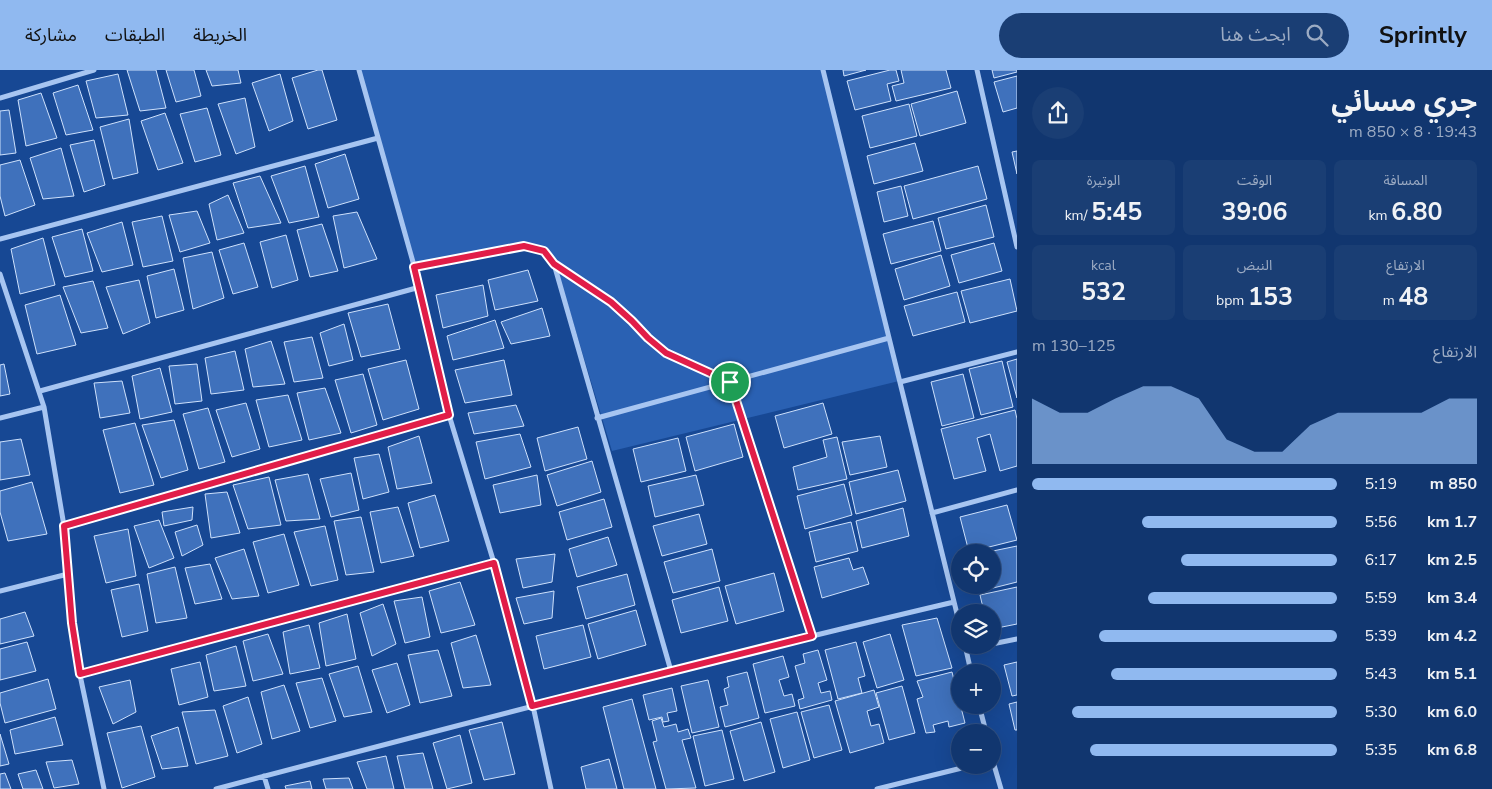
<!DOCTYPE html>
<html lang="ar">
<head>
<meta charset="utf-8">
<style>
  body { margin:0; font-family:"Nunito Sans","Noto Sans Arabic",sans-serif; background:#1a3e74; color:#f1f3f6; direction:rtl; height:100vh; display:flex; flex-direction:column; font-size:19px; white-space:nowrap }
  * { box-sizing:border-box; margin:0 }
  p { font-size:16px; color:#9cabc3 }
  .icon { flex:none; width:28px; height:28px; fill:none; stroke:currentColor; stroke-width:2; stroke-linecap:round; stroke-linejoin:round }
  .map { position:relative; flex:1; overflow:hidden; direction:ltr }
  .sheet { display:flex; flex-direction:column; background:#11366f; width:475px }
  .sheet>* { flex:none }
  .tools { position:absolute; left:951px; top:474px; display:grid; gap:10px }
  .tools a { display:grid; place-items:center; width:50px; height:50px; border-radius:50%; background:#11366f; box-shadow:0 5px 20px #0002,0 0 0 1px #305082; font-size:25px }
  .pin { position:absolute; display:grid; place-items:center; width:42px; height:42px; color:#fff; margin:-21px; border:2px solid #fff; border-radius:50%; box-shadow:0 1px 5px #0007 }
  .round { display:grid; place-items:center; flex:none; width:52px; height:52px; border-radius:26px; background:#1a3e74 }
  .overview { display:flex; align-items:center; justify-content:space-between; height:85px; padding:0 15px }
  h1 { font-size:28px; font-weight:700; line-height:38px }
  .stats { display:grid; grid-template-columns:repeat(3,1fr); gap:8px; height:85px; padding:5px 15px }
  .stats div { display:grid; align-content:center; border-radius:8px; background:#1a3e74; text-align:center }
  .stats b { font-size:25px; font-weight:700 }
  .stats small { font-size:14px; font-weight:400 }
  .stats p { font-size:14px }
  .chart { height:140px; padding:10px 15px }
  .chart p { display:flex; justify-content:space-between }
  .chart svg { width:100%; height:90px; margin-top:5px; fill:#90b9f0; opacity:.7 }
  ul { padding:0 15px; list-style:none; font-size:16px }
  li { display:grid; grid-template-columns:80px 60px 1fr; align-items:center; height:38px }
  li i { height:12px; border-radius:6px; background:#90b9f0 }
  header { display:flex; align-items:center; gap:30px; box-sizing:border-box; height:70px; padding:0 25px; background:#90b9f0; color:#111 }
  header strong { font-size:24px }
  nav { display:flex; gap:28px; margin-inline-start:auto; font-size:18px }
  .search { width:350px; height:45px; background:#1a3e74; display:flex; align-items:center; gap:12px; box-sizing:border-box; padding:0 18px; border-radius:28px; color:#9cabc3; font-size:19px }
  main { display:flex; flex:1; min-height:0 }
  .map>svg:first-child { display:block }
  .green { fill:#2a61b3 }
  .building { fill:#3f71bc; stroke:#cee1fc }
  .lines { fill:none; stroke-linecap:round; stroke-linejoin:round }
  .minor { stroke:#a7c5f1; stroke-width:5 }
  .route-casing { stroke:#fff; stroke-width:10 }
  .route { stroke:#e11d48; stroke-width:6 }
</style>
</head>
<body>
<header>
<strong>Sprintly</strong>
<div class="search"><svg class="icon" aria-label="search" viewBox="0 0 24 24"><circle cx="10" cy="10" r="6"/><path d="M15 15l6 6"/></svg>ابحث هنا</div>
<nav><a>الخريطة</a><a>الطبقات</a><a>مشاركة</a></nav>
</header>
<main>
<section class="sheet">
<div class="overview"><div><h1>جري مسائي</h1><p>19:43 · 8 × 850 m</p></div><a class="round"><svg class="icon" aria-label="share" viewBox="0 0 24 24"><path d="M12 15V3M7 8l5-5 5 5M5 13v7h14v-7"/></svg></a></div>
<div class="stats">
<div><p>المسافة</p><b>6.80<small> km</small></b></div>
<div><p>الوقت</p><b>39:06</b></div>
<div><p>الوتيرة</p><b>5:45<small> /km</small></b></div>
</div>
<div class="stats">
<div><p>الارتفاع</p><b>48<small> m</small></b></div>
<div><p>النبض</p><b>153<small> bpm</small></b></div>
<div><p>kcal</p><b>532</b></div>
</div>
<div class="chart"><p><span>الارتفاع</span>125–130 m</p>
<svg viewBox="0 0 160 44" preserveAspectRatio="none"><path d="M0 44V12L10 19L20 19L30 12L40 6L50 6L60 12L70 32L80 38L90 38L100 25L110 19L120 19L130 19L140 19L150 12L160 12V44z"/></svg>
</div>
<ul>
<li><b>850 m</b>5:19<i style="width:100%"></i></li>
<li><b>1.7 km</b>5:56<i style="width:64%"></i></li>
<li><b>2.5 km</b>6:17<i style="width:51%"></i></li>
<li><b>3.4 km</b>5:59<i style="width:62%"></i></li>
<li><b>4.2 km</b>5:39<i style="width:78%"></i></li>
<li><b>5.1 km</b>5:43<i style="width:74%"></i></li>
<li><b>6.0 km</b>5:30<i style="width:87%"></i></li>
<li><b>6.8 km</b>5:35<i style="width:81%"></i></li>
</ul>
</section>
<div class="map">
<svg width="1017" height="719" viewBox="0 0 1017 719">
  <rect width="100%" height="100%" fill="#174894"/>
  <path class="green" d="M360,0H823L899,311L612,381L555,192C548,178 538,175 523,174L415,194Z"/>
  <path class="building" d="M127,0H156L166,38L140,41Z
    M166,0H194L201,26L176,32Z
    M206,0H238L241,13L212,16Z
    M318,0H322L337,50L308,59L292,8Z
    M843,0H866L844,6Z
    M890,0H896L899,11L887,14L891,31L855,40L847,11Z
    M901,0H946L951,18L896,31L892,16L904,13Z
    M992,0H1017V2L994,8Z
    M118,4L128,45L96,48L86,11Z
    M280,4L293,51L269,61L252,13Z
    M1017,6V38L1003,42L994,12Z
    M78,15L93,60L66,65L53,23Z
    M957,21L966,53L920,66L911,34Z
    M41,23L57,68L26,76L18,30Z
    M245,28L255,77L236,84L218,34Z
    M909,34L917,66L870,78L862,46Z
    M207,38L221,85L195,92L180,44Z
    M9,40L16,83L0,85V41Z
    M165,43L183,93L158,100L141,51Z
    M129,49L138,103L113,109L100,57Z
    M94,70L105,115L84,122L70,75Z
    M915,73L923,101L874,114L867,86Z
    M61,78L74,126L43,129L30,88Z
    M1017,81V104L1012,82Z
    M345,84L359,129L328,138L315,94Z
    M20,90L35,135L5,146L0,126V95Z
    M305,96L319,147L289,153L271,106Z
    M978,96L987,129L913,149L904,116Z
    M260,106L281,153L248,158L233,113Z
    M901,116L908,146L884,152L877,122Z
    M228,125L244,163L217,170L209,134Z
    M986,135L994,167L946,179L938,148Z
    M197,141L210,173L180,182L169,145Z
    M357,142L377,189L344,198L333,146Z
    M162,146L173,191L143,197L132,152Z
    M933,151L941,181L891,194L883,164Z
    M122,152L133,195L102,202L87,163Z
    M322,154L338,201L310,207L297,160Z
    M82,159L93,201L65,207L52,167Z
    M286,165L298,210L272,218L260,172Z
    M43,168L55,215L20,224L11,179Z
    M244,173L258,217L233,224L219,180Z
    M994,173L1002,201L959,213L951,185Z
    M212,182L224,228L193,239L183,188Z
    M941,185L950,216L904,230L895,199Z
    M174,199L184,240L156,248L147,206Z
    M528,200L538,231L495,240L488,210Z
    M1010,209L1017,241L970,253L961,221Z
    M139,210L150,253L123,264L106,217Z
    M93,211L108,258L81,263L63,217Z
    M483,215L488,246L443,258L436,225Z
    M957,222L965,252L913,266L904,236Z
    M60,225L76,275L37,284L25,235Z
    M388,234L400,279L361,287L348,243Z
    M542,238L550,266L511,274L501,252Z
    M495,250L504,278L453,290L447,266Z
    M344,254L353,290L329,296L320,263Z
    M312,267L323,308L294,312L284,272Z
    M271,271L285,314L253,317L245,279Z
    M235,281L244,320L211,324L205,288Z
    M1017,289V328L1007,292Z
    M406,290L419,339L383,350L368,299Z
    M504,290L512,325L465,333L455,300Z
    M1002,291L1013,337L981,345L969,299Z
    M4,294L10,324L0,326V295Z
    M197,294L202,331L175,334L169,296Z
    M160,298L172,342L140,349L132,306Z
    M363,304L377,355L351,363L335,310Z
    M963,304L974,348L942,356L931,312Z
    M122,311L130,343L100,348L94,313Z
    M325,318L341,363L309,370L297,323Z
    M288,325L302,370L269,377L256,330Z
    M246,333L260,379L232,387L216,340Z
    M823,333L832,364L784,378L775,346Z
    M516,335L524,356L474,364L468,343Z
    M208,338L225,392L199,399L183,344Z
    M1015,340L1017,349V396L1000,401L990,364L977,368L986,401L954,409L941,359Z
    M174,350L188,400L161,408L142,355Z
    M135,353L154,415L120,423L103,360Z
    M734,354L743,387L695,401L686,367Z
    M578,357L587,389L545,401L537,368Z
    M520,364L531,397L485,409L476,372Z
    M419,366L432,413L397,419L388,377Z
    M880,366L887,397L850,405L842,372Z
    M837,367L847,409L798,420L793,397L827,387L823,370Z
    M678,368L686,401L641,412L633,379Z
    M21,369L30,405L0,410V372Z
    M379,384L389,422L363,429L354,388Z
    M592,391L601,422L557,436L547,405Z
    M898,400L906,431L856,444L849,412Z
    M351,403L359,440L331,447L320,409Z
    M308,404L320,449L286,451L275,410Z
    M537,405L541,435L500,443L493,415Z
    M696,405L704,435L655,447L648,416Z
    M269,407L281,455L248,459L233,415Z
    M32,412L47,464L8,471L0,442V421Z
    M844,414L852,445L805,459L797,426Z
    M227,422L240,463L211,468L205,424Z
    M435,425L449,471L420,478L408,433Z
    M604,429L612,457L567,470L559,442Z
    M1007,435L1017,470L969,482L960,447Z
    M193,437L192,450L164,456L162,442Z
    M398,437L414,486L381,493L370,442Z
    M903,438L909,466L862,478L856,451Z
    M699,444L707,474L662,486L653,456Z
    M361,447L374,502L346,505L334,451Z
    M159,450L174,488L149,498L134,456Z
    M851,452L858,481L816,492L809,462Z
    M197,455L203,475L182,486L175,462Z
    M325,456L338,510L311,516L294,462Z
    M128,459L136,506L106,513L94,466Z
    M284,464L299,515L268,523L253,472Z
    M608,467L617,495L577,507L569,479Z
    M1017,476V512L977,522L976,515H992V482H988Z
    M244,479L259,526L232,529L215,488Z
    M712,479L720,511L673,523L664,492Z
    M555,484L552,512L523,518L516,489Z
    M849,488L853,500L863,497L869,514L822,528L814,497Z
    M210,494L222,529L195,534L185,498Z
    M175,497L187,548L156,553L147,504Z
    M774,503L784,541L736,554L725,516Z
    M627,504L635,535L586,549L577,517Z
    M460,512L475,555L441,563L429,521Z
    M139,514L148,561L122,567L111,520Z
    M719,517L728,551L681,563L672,530Z
    M1017,517V554L992,559V542H984L980,525Z
    M554,521L552,548L524,554L516,528Z
    M422,527L430,567L405,573L394,531Z
    M383,534L396,574L372,586L360,543Z
    M636,540L646,575L598,589L588,554Z
    M25,542L34,566L0,574V549Z
    M347,544L356,589L326,596L319,553Z
    M937,548L952,598L916,606L902,555Z
    M309,555L320,598L290,604L283,562Z
    M583,555L591,587L544,599L536,566Z
    M268,564L283,604L253,611L243,571Z
    M890,564L904,610L877,618L863,572Z
    M476,565L491,615L463,618L451,573Z
    M27,572L36,601L0,610V579Z
    M856,572L865,606L858,608L862,623L838,629L825,580Z
    M236,576L246,616L214,621L206,585Z
    M438,580L452,626L420,633L408,585Z
    M818,580L827,610L818,613L821,623L830,621L832,630L800,639L798,630L804,628L795,596L805,593L803,584Z
    M783,586L789,607L779,610L784,626L792,624L795,636L765,643L753,594Z
    M200,592L208,627L179,635L171,599Z
    M1017,592V625L1012,626L1004,595Z
    M397,593L410,635L387,643L372,600Z
    M358,596L372,642L344,647L329,604Z
    M747,602L759,648L725,657L720,637L728,635L724,619L729,617L727,607Z
    M952,602L965,653L949,657L948,651L933,655L935,662L926,663L917,629L923,627L917,611Z
    M322,608L336,651L310,658L296,613Z
    M48,609L56,639L5,653L0,633V623Z
    M130,610L136,642L113,654L99,617Z
    M708,610L719,657L692,663L681,616Z
    M284,615L300,661L272,669L261,622Z
    M902,616L915,663L889,670L876,623Z
    M672,618L677,641L667,643L669,651L663,652L662,647L649,650L643,625Z
    M874,620L879,637L867,641L871,656L879,654L884,673L850,683L835,631Z
    M248,627L262,674L237,683L223,636Z
    M632,629L656,719H624L603,637Z
    M1017,632V660H1015L1009,634Z
    M829,635L842,680L814,688L801,642Z
    M215,640L228,686L196,694L182,642Z
    M797,642L810,690L783,698L770,649Z
    M55,647L63,675L15,684L10,660Z
    M661,648L664,657L676,654L678,662L688,659L691,668L682,670L696,718L666,719L653,672L657,671L652,651Z
    M502,652L515,704L484,710L469,660Z
    M761,652L775,702L744,711L730,661Z
    M141,656L155,707L122,718L107,663Z
    M178,657L188,696L162,699L151,666Z
    M722,660L734,709L705,716L693,666Z
    M0,664L9,694L0,696Z
    M460,665L472,713L447,719L433,673Z
    M423,683L433,719H405L397,686Z
    M386,686L394,719H367L357,692Z
    M609,689L617,719H586L581,697Z
    M72,690L79,714L54,718L46,692Z
    M36,700L43,719H23L18,704Z
    M5,703L11,719H0V704Z
    M349,708L353,719H326L323,709Z
    M310,711L312,719H286L285,716Z"/>
  <g class="lines">
    <path class="minor" d="M359,0L420,217L449,345L494,493L533,636L551,719
      M823,0L960,556
      M977,0L1017,177
      M0,28L94,0
      M0,169L378,68
      M554,194L611,232L633,251L648,268L666,283L730,312L812,565
      M415,197L524,175L545,181L554,194L671,601
      M0,204L44,337L64,456L72,553L80,605L104,719
      M900,312L1017,282
      M40,321L420,217
      M0,348L44,337
      M597,348L889,268
      M932,443L1017,420
      M64,456L449,345
      M0,521L68,504
      M992,574L1017,569
      M965,575L971,602
      M966,579L988,575
      M80,605L494,493
      M979,635L986,662
      M992,688L1001,719
      M264,706L268,719
      M216,719C461,654 707,590 954,532
      M877,719L974,695"/>
  </g>
  <g class="lines">
    <g class="route-casing">
      <path id="route" d="M524,176L544,181L554,194L611,232L632,251L648,268L666,283L730,312L812,566L532,636L494,493L80,604L72,553L64,456L449,345L414,197Z"/>
    </g>
    <use href="#route" class="route"/>
  </g>
</svg>
<div class="tools">
<a><svg class="icon" aria-label="locate" viewBox="0 0 24 24"><circle cx="12" cy="12" r="6"/><path d="M12 2v4M12 18v4M2 12h4M18 12h4"/></svg></a>
<a><svg class="icon" aria-label="layers" viewBox="0 0 24 24"><path d="M12 4l9 5-9 5-9-5zM3 14l9 5 9-5"/></svg></a>
<a>+</a>
<a>−</a>
</div>
<div class="pin" style="left:730px;top:312px;background:#1e9e55"><svg class="icon" aria-label="arrive" viewBox="0 0 24 24"><path d="M6 21V4h12l-3 4 3 4H6"/></svg></div>
</div>
</main>
</body>
</html>
